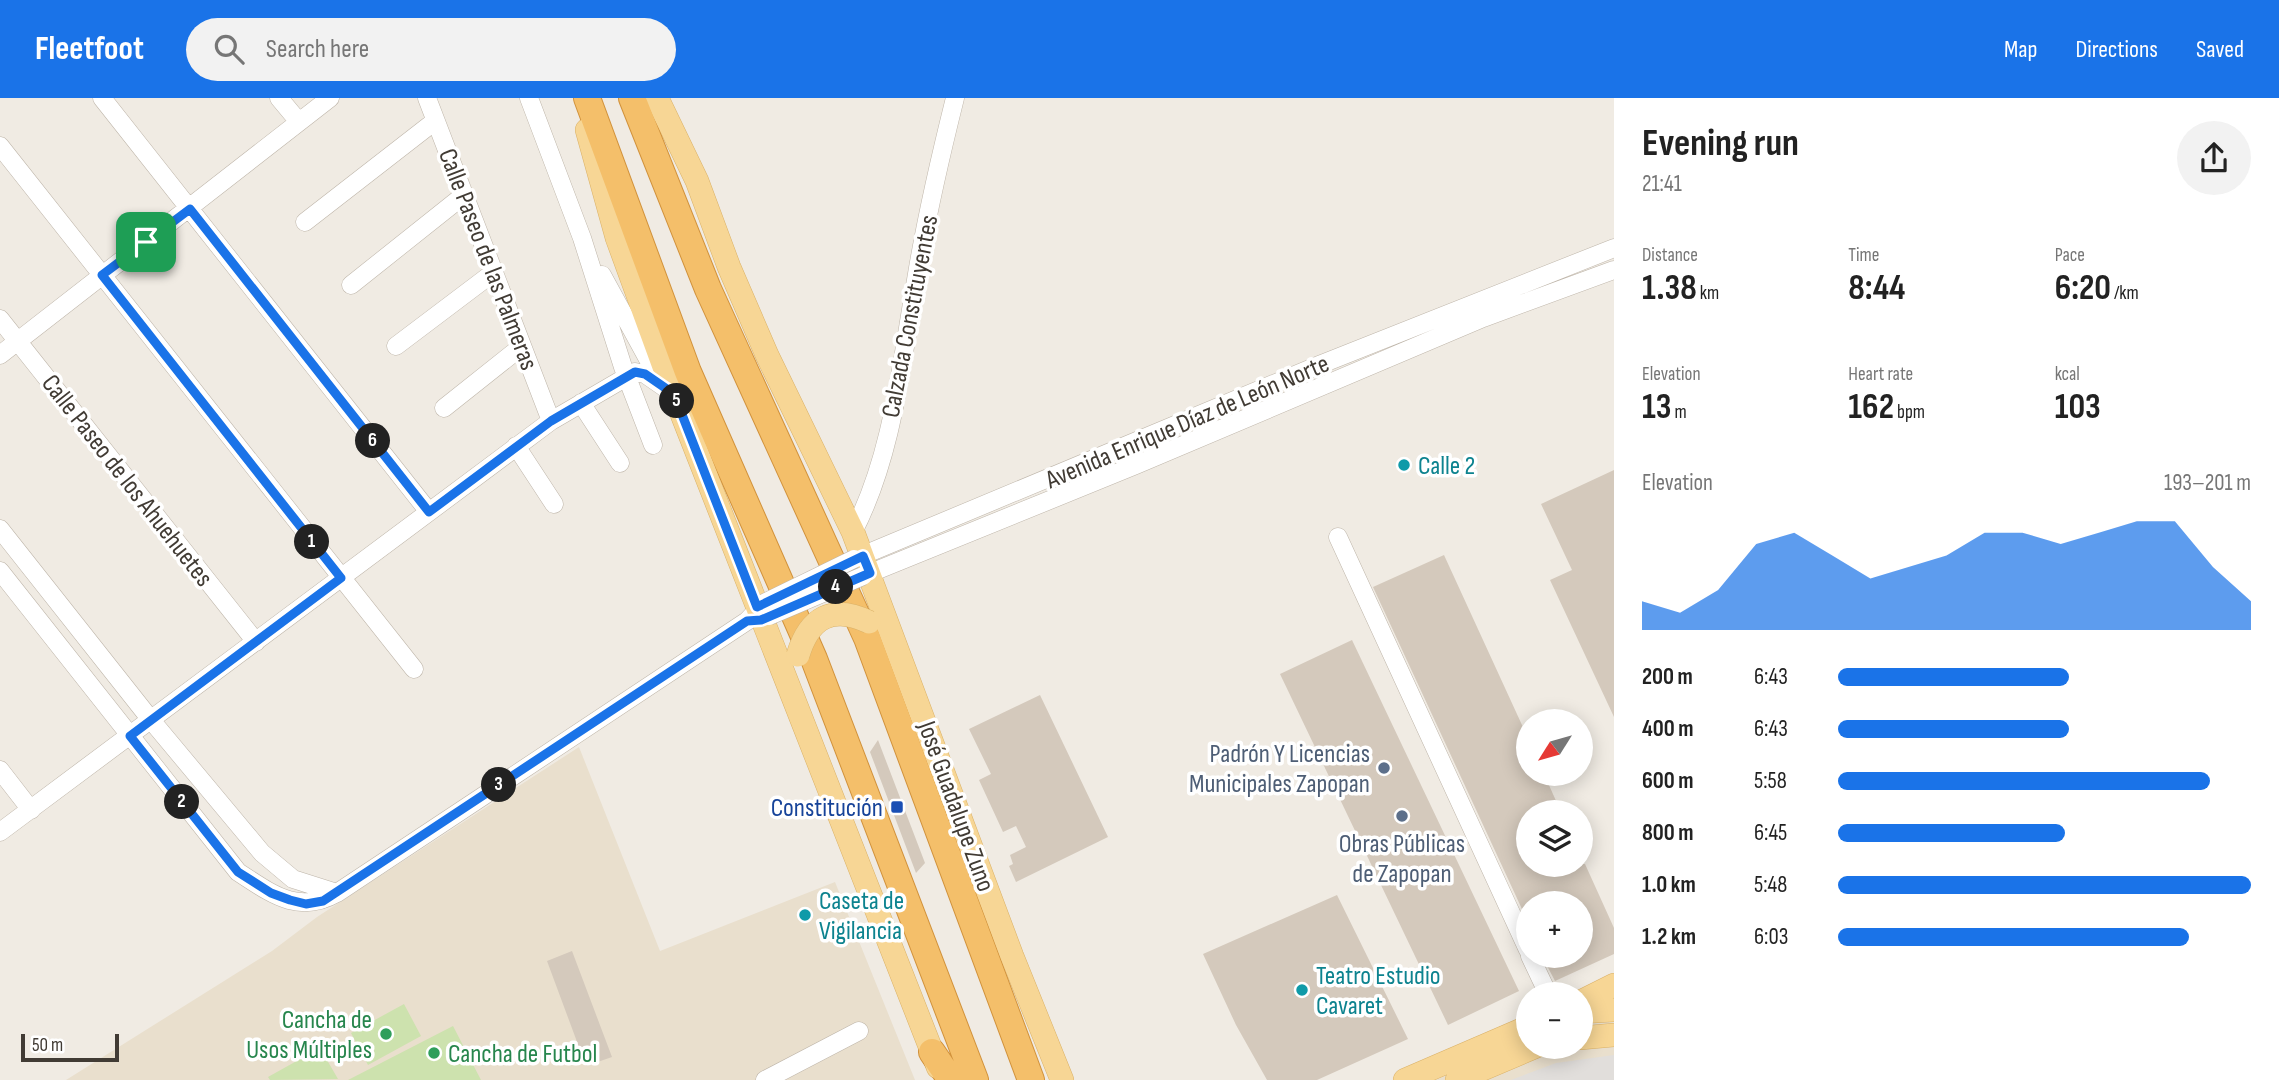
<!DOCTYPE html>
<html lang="en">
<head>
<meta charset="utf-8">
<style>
  body { margin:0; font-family:"Sofia Sans Condensed",sans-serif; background:#f2f2f2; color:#222; height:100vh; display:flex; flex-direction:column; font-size:26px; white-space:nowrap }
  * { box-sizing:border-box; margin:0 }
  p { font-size:23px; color:#767676 }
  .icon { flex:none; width:38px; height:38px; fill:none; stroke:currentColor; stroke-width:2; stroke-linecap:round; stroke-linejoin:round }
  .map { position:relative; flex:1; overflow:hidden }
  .panel { display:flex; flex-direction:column; background:#fff; width:665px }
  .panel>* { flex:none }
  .needle { width:46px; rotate:233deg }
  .tools { position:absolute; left:1516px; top:611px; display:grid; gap:14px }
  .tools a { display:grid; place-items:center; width:77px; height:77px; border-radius:50%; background:#fff; box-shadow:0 4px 18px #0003; font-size:35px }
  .scale { position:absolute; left:21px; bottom:18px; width:98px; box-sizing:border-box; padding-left:7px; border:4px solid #413b34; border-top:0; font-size:19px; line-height:24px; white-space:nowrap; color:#413b34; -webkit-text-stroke:5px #fff; paint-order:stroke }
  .pin { position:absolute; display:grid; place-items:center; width:60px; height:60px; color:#fff; margin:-30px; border-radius:14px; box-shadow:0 4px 10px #0006 }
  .km { position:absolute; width:35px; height:35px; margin:-18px; border-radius:50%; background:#222; color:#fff; font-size:19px; line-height:35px; text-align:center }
  .round { display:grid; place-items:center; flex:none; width:74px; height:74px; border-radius:37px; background:#f2f2f2 }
  .summary { display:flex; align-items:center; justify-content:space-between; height:119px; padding:0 28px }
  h1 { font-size:38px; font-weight:700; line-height:52px }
  .stats { display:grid; grid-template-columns:repeat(3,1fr); gap:10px; height:119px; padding:7px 28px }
  .stats div { display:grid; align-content:center }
  .stats b { font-size:35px; font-weight:700 }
  .stats small { font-size:19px; font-weight:400 }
  .stats p { font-size:19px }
  .chart { height:196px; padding:14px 28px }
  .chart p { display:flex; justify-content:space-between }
  .chart svg { width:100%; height:126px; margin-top:7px; fill:#1a73e8; opacity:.7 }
  ul { padding:0 28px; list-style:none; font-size:23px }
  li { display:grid; grid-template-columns:112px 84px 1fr; align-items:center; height:52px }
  li i { height:18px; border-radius:9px; background:#1a73e8 }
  header { display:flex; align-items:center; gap:42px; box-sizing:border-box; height:98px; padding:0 35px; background:#1a73e8; color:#fff }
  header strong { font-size:33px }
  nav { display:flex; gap:38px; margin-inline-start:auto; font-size:24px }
  .search { width:490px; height:63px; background:#f2f2f2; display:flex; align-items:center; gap:18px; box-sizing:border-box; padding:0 24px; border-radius:38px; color:#767676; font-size:26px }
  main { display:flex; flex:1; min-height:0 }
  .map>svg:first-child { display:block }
  .education { fill:#e9dfcd }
  .green { fill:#cde2ae }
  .parking { fill:#e1dedb }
  .building { fill:#d4c9bc }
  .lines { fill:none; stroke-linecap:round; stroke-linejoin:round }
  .minor-casing { stroke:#beb5a9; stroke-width:19 }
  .major-casing { stroke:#dab167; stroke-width:24 }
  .highway-casing { stroke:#d1923c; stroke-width:28 }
  .minor { stroke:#fff; stroke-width:18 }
  .major { stroke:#f7d695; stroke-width:23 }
  .highway { stroke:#f4bf6a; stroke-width:26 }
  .minor-bridge-casing { stroke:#beb5a9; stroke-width:19; stroke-linecap:butt }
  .major-bridge-casing { stroke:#dab167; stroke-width:24; stroke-linecap:butt }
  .minor-bridge { stroke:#fff; stroke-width:18 }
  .major-bridge { stroke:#f7d695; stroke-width:23 }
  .route-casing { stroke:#fff; stroke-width:14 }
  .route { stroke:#1a73e8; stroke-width:9 }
  .culture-dot { fill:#0f9aa8; stroke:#fff; stroke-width:2.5 }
  .service-dot { fill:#5c6f8a; stroke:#fff; stroke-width:2.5 }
  .transit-dot { fill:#1a4fb4; stroke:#fff; stroke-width:2.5 }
  .leisure-dot { fill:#2e9e5b; stroke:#fff; stroke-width:2.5 }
  .labels { text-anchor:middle; stroke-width:7; stroke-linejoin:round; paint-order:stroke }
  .street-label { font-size:26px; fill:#413b34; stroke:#fff }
  .culture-label { font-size:26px; fill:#0d838f; stroke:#fff; text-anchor:start }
  .service-label { font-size:26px; fill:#4e5e75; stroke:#fff; text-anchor:end }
  .transit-label { font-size:26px; fill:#164399; stroke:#fff; text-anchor:end }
  .leisure-label { font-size:26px; fill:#27864d; stroke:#fff; text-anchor:end }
</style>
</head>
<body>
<header>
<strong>Fleetfoot</strong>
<div class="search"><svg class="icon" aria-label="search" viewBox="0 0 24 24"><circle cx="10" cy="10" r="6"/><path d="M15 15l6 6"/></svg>Search here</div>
<nav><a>Map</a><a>Directions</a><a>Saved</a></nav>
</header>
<main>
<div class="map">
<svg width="1614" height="982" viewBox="0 0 1614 982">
  <rect width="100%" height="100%" fill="#f0ebe3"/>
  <path class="education" d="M579,649L660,853L835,784L915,982H66L272,853L317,819Z
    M1614,900V982H1436L1528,940V948H1580V916Z"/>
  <path class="green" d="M404,906L421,938L368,967L351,935Z
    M453,928L481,982H348Z
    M320,950L338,981L270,982L268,979Z"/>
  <path class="parking" d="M1614,957V982H1511L1556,965Z"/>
  <path class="building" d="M1614,372V619L1550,482L1572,472L1541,406Z
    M1444,457L1528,640V676H1544L1561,714H1528V766H1585L1614,830V856L1555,883L1542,858H1580V805H1528V824L1373,489Z
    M1352,542L1519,893L1448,927L1280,576Z
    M1040,597L1108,739L1016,784L1009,768L1013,766L1010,757L1026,749L1016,728L1003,734L979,682L991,676L969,631Z
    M878,642L925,765L916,775L870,654Z
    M1337,797L1408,941L1317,982H1267L1236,927L1203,856Z
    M572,853L612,959L586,968L547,863Z"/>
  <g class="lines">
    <g class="minor-casing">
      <path id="minor" d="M102,0L429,414
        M279,0L299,24
        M427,0L551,323
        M529,0L582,140L623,269L653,347
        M0,48L414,571
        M305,124L435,23
        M602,177L661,285
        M351,187L464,97
        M0,221L256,544
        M396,248L494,174
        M0,257L330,0
        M581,305L620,365
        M444,310L522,248
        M516,348L554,406
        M0,431L151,622L262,755L293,781L337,795
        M853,434C893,357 901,266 916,182C926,120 940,60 955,0
        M1338,439L1528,852
        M854,461L1319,267L1614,150
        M0,473L238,774C272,796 298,817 337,795L747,523L764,505
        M863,478L1136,367L1483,220L1614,172
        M0,672L31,712
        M0,734L551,323L635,274L645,276L674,296
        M1530,858L1548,896
        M765,982L859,933"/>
    </g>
    <g class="major-casing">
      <path id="major" d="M657,0L697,83L729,169L767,257L853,434L1012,858L1062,982
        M587,32L617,140L674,296L938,969
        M1580,904L1614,887
        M1580,914L1614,912
        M1580,940L1614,937
        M1405,982L1528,929
        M1457,982L1537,948"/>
    </g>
    <g class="highway-casing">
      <path id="highway" d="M587,0L688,274L814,561L975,982
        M632,0L708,191L867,540L1031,982
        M932,954L951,982"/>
    </g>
    <use href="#minor" class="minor"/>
    <use href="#major" class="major"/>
    <use href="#highway" class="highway"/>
    <g class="minor-bridge-casing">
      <path id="minor-bridge" d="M764,505L854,461
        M769,518L863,478"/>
    </g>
    <g class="major-bridge-casing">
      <path id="major-bridge" d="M798,557C809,520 832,506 869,524"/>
    </g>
    <use href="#minor-bridge" class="minor-bridge"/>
    <use href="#major-bridge" class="major-bridge"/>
  </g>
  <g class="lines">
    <g class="route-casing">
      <path id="route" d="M190,111L429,414L551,323L635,274L645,276L674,296L757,509L863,458L870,475L761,522L747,523L323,803L306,806L290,802L271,795L238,774L130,638L341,480L102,177Z"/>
    </g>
    <use href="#route" class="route"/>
  </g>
  <g class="culture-dot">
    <circle cx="1404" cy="367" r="7"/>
    <circle cx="805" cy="817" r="7"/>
    <circle cx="1302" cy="892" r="7"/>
  </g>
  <g class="service-dot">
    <circle cx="1384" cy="670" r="7"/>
    <circle cx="1402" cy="718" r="7"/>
  </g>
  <rect class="transit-dot" x="890" y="702" width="14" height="14" rx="3.5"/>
  <g class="leisure-dot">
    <circle cx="386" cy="936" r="7"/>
    <circle cx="434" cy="955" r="7"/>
  </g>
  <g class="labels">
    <g class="street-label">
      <text transform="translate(489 161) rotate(69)" y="9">Calle Paseo de las Palmeras</text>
      <text transform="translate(909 218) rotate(-79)" y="9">Calzada Constituyentes</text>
      <text transform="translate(1187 323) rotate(-23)" y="9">Avenida Enrique Díaz de León Norte</text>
      <text transform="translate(128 382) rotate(52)" y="9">Calle Paseo de los Ahuehuetes</text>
      <text transform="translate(957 708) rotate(70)" y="9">José Guadalupe Zuno</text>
    </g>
    <g class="culture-label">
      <text x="1418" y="376">Calle 2</text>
      <text x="819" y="811">Caseta de<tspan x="819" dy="30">Vigilancia</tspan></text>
      <text x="1316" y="886">Teatro Estudio<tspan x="1316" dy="30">Cavaret</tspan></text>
    </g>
    <g class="service-label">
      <text x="1370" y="664">Padrón Y Licencias<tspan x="1370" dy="30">Municipales Zapopan</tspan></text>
      <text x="1402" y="754" text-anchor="middle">Obras Públicas<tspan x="1402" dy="30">de Zapopan</tspan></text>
    </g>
    <g class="transit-label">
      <text x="883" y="718">Constitución</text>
    </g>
    <g class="leisure-label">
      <text x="372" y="930">Cancha de<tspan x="372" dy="30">Usos Múltiples</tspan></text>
      <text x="448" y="964" text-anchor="start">Cancha de Futbol</text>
    </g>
  </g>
</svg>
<div class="tools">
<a><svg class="needle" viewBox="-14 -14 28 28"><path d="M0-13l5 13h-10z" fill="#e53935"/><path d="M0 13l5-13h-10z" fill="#767676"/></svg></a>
<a><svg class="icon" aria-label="layers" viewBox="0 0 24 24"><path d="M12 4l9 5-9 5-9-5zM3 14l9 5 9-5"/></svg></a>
<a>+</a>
<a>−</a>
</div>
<div class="scale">50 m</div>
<div class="pin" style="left:146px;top:144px;background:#1e9e55"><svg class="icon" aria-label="arrive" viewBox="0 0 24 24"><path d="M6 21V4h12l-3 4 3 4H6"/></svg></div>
<b class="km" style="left:312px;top:444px">1</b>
<b class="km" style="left:182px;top:704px">2</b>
<b class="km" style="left:499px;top:687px">3</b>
<b class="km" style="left:836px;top:489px">4</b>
<b class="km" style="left:677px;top:303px">5</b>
<b class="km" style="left:373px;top:343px">6</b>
</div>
<section class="panel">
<div class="summary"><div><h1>Evening run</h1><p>21:41</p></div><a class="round"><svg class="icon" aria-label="share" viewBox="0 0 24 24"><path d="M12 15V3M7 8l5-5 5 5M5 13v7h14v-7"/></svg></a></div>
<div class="stats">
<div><p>Distance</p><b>1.38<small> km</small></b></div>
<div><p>Time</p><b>8:44</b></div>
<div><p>Pace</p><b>6:20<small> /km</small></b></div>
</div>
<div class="stats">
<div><p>Elevation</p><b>13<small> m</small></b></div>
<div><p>Heart rate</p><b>162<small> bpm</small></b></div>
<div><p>kcal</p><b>103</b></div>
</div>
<div class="chart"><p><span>Elevation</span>193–201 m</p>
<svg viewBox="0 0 160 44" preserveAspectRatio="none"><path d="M0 44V34L10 38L20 30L30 14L40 10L50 18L60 26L70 22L80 18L90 10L100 10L110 14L120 10L130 6L140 6L150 22L160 34V44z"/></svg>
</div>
<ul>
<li><b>200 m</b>6:43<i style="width:56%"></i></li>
<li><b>400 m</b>6:43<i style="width:56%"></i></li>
<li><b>600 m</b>5:58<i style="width:90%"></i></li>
<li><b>800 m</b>6:45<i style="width:55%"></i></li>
<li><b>1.0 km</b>5:48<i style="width:100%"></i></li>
<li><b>1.2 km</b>6:03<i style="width:85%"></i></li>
</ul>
</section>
</main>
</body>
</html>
